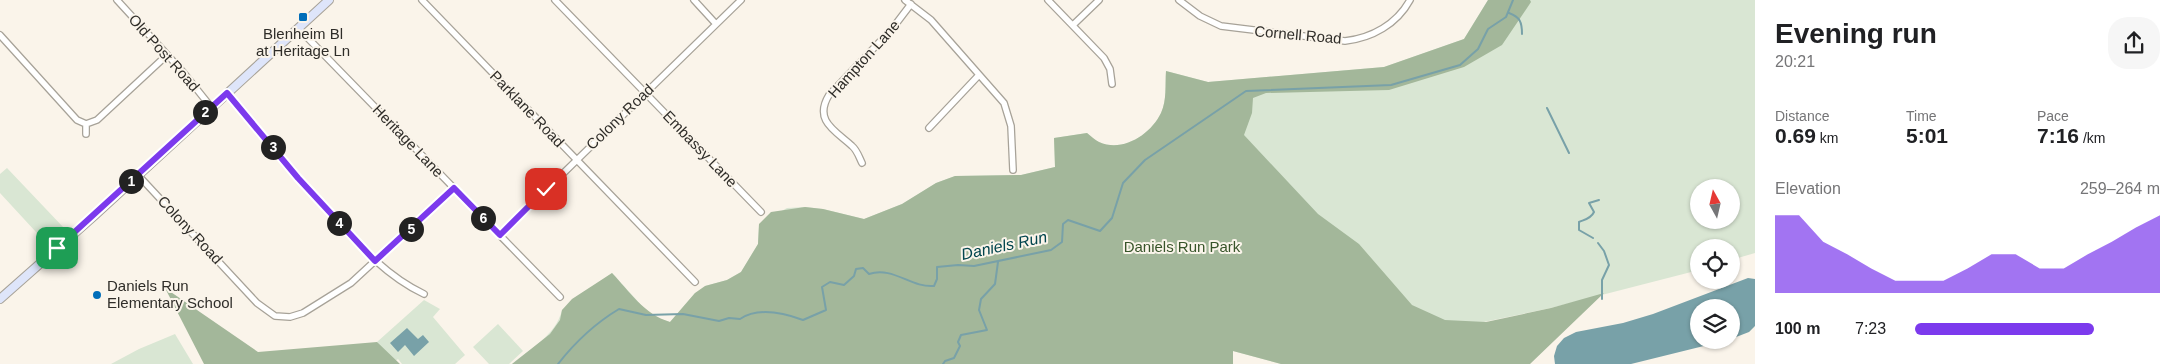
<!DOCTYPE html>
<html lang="en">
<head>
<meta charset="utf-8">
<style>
  body { margin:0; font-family:Arial,sans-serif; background:#f6f6f6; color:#202124; height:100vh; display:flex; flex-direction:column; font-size:19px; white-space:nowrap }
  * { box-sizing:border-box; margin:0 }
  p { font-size:16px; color:#757577 }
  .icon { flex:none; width:28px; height:28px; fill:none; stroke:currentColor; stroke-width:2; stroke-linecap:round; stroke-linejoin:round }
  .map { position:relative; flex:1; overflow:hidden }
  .sheet { display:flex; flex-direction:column; background:#fff; width:425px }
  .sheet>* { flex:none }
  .needle { width:32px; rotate:352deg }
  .controls { position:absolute; left:1690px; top:179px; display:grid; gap:10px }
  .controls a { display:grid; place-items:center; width:50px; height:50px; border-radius:50%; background:#fff; box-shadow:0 1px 4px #0004; font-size:25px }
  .pin { position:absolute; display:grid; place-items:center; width:42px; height:42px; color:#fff; margin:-21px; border-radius:10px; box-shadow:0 2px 8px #0006 }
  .km { position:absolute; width:25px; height:25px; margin:-12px; border-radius:50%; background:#222; color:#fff; font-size:14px; line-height:25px; text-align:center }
  .round { display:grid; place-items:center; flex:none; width:52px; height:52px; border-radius:20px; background:#f6f6f6 }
  .headline { display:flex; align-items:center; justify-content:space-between; height:85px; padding:0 20px }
  h1 { font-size:28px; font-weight:700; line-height:38px }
  .figures { display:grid; grid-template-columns:repeat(3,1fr); gap:8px; height:85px; padding:5px 20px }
  .figures div { display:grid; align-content:center }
  .figures b { font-size:21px; font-weight:700 }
  .figures small { font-size:14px; font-weight:400 }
  .figures p { font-size:14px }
  .chart { height:140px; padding:10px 20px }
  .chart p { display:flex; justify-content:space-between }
  .chart svg { width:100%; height:90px; margin-top:5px; fill:#7c3aed; opacity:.7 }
  ul { padding:0 20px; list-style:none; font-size:16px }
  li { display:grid; grid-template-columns:80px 60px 1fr; align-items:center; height:38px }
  li i { height:12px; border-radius:6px; background:#7c3aed }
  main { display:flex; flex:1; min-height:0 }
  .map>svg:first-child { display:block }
  .green { fill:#d9e6d3; fill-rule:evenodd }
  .forest { fill:#a3b79a }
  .water { fill:#78a1a8 }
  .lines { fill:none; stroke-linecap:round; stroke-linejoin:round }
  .stream { stroke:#78a1a8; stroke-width:2 }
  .street-casing { stroke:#a7a298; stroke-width:8 }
  .secondary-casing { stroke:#a7a298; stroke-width:10 }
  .street { stroke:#fff; stroke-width:5.5 }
  .secondary { stroke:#dee5fa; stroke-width:8 }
  .route-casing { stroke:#fff; stroke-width:10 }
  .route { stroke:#7c3aed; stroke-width:6 }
  .poi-dot { fill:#006db9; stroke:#faf4ea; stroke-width:2 }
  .labels { text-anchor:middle; stroke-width:4; stroke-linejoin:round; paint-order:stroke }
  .poi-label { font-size:15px; fill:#2f2d29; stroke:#faf4ea }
  .street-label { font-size:15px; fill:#2f2d29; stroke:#faf4ea }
  .park-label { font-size:15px; fill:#375429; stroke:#faf4ea }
  .water-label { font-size:16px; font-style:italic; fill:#02454e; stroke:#faf4ea }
</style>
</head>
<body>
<main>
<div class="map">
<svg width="1755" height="364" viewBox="0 0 1755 364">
  <rect width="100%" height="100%" fill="#faf4ea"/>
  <path class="green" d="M1488,0H1755V253L1731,260V248H1699V270L1551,308L1281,364L1233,351V364H512C531,348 556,335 562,310L612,273L643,307L655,317L670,322L695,293L705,290V286L727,280L741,272L758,244L759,224L787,208L805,207L823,209L864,219L902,204L936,183L955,176L1021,175L1055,167L1054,138L1087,133C1091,136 1095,140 1099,142C1123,153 1151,134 1161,113C1167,100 1165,85 1166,71L1208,82L1384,67L1464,39ZM1699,188H1731V220H1699Z
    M7,168L64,228L47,244L0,193V174Z
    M424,300L440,309L433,317L465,355L455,364H402L398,359L392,364L377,342Z
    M498,324L523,351L509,364H489L473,347Z
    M175,334L193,364H111L139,349Z"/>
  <path class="forest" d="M1488,0H1530L1531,2L1502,45L1464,67L1389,90L1266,93L1253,98L1252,113L1244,135L1318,214L1359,244L1412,305L1445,320L1486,322L1551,308L1604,293L1530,364H1281L1233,351V364H512L550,334L560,320L562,310L572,299L612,273C630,292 644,314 670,322L695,293L705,286L727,280L741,272L758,244L759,224L771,212L805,207L823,209L864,219L902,204L936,183L955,176L1021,175L1055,167L1054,138L1087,133C1091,136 1095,140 1099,142C1123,153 1151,134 1161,113C1167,100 1165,85 1166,71L1208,82L1384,67L1464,39Z
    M165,288L258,352L377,342L400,364H204Z"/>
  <path class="water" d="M1748,278L1755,279V326L1749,332L1731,339V308H1699V340H1728L1631,364H1555L1554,356L1557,346L1564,338L1576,332L1623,323L1653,314Z
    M407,328L418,339L423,335L429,342L414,356L405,345L398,352L390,343Z"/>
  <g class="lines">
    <path class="stream" d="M1509,13C1520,17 1522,22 1522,34
      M1547,108L1569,153
      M1593,238L1579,230V222C1583,220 1591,219 1594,212L1589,203L1599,200
      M1598,243L1604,251L1609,265L1602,280V299
      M558,364C576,341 594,324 619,309L646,315L683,314L719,321L729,318L740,319C758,307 784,313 803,320L826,310L822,287L830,282L844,285L854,276L856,269L863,268L869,274C893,266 911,288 934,286L937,279V267L958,265L974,266L1051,250L1062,242L1063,224L1068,220L1100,231L1112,218L1123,183L1145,160L1246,91L1391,85L1460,65L1478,49L1488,29L1506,17L1513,0
      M943,364L945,361L954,358L960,346L958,342L961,335L987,330L979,310L981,299L995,284L998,262"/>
    <g class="street-casing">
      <path id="street" d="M117,0L183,72L211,107
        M422,0L695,282
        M555,0L761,212
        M694,0L716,24
        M905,0L931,20L1004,103L1011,126L1013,170
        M1048,0L1104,58L1110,69L1112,84
        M1179,0L1200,16L1221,26L1345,41C1372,38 1397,24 1410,0
        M1073,25L1099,0
        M298,28L560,297
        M0,35L77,120L86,124L97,120L167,55
        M227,93C261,134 295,176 332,215C360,246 386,276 424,294
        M929,128L979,75
        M86,134V124
        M862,163C859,157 857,150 852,146C836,131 813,121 829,95L892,29L911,4
        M138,175L257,303L275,316L290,317L303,313L351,283L454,188
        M500,235L741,0"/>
    </g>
    <g class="secondary-casing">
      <path id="secondary" d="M0,299L95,215L329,0"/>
    </g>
    <use href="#street" class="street"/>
    <use href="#secondary" class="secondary"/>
  </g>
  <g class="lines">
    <g class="route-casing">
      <path id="route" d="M57,248L227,93L298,178L375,261L454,188L500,235L546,189"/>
    </g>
    <use href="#route" class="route"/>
  </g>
  <g class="poi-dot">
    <rect x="298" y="12" width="10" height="10" rx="2.5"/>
    <circle cx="97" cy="295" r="5"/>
  </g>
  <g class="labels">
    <g class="poi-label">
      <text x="303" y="39">Blenheim Bl<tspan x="303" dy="17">at Heritage Ln</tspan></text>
      <text x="107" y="291" text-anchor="start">Daniels Run<tspan x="107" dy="17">Elementary School</tspan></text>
    </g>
    <g class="street-label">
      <text transform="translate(1298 35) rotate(5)" y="5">Cornell Road</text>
      <text transform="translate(164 53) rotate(48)" y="5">Old Post Road</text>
      <text transform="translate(864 59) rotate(-48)" y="5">Hampton Lane</text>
      <text transform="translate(527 109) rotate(46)" y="5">Parklane Road</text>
      <text transform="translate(620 117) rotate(-44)" y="5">Colony Road</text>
      <text transform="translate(408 141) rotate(46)" y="5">Heritage Lane</text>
      <text transform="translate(700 149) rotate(46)" y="5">Embassy Lane</text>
      <text transform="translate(190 230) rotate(47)" y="5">Colony Road</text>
    </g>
    <g class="park-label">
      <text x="1182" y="252">Daniels Run Park</text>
    </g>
    <g class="water-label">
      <text transform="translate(1004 245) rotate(-12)" y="6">Daniels Run</text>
    </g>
  </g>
</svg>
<div class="controls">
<a><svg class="needle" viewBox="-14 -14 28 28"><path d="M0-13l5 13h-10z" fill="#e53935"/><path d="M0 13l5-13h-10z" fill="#757577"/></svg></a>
<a><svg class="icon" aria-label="locate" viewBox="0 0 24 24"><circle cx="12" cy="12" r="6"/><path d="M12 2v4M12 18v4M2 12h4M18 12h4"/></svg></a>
<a><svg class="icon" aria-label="layers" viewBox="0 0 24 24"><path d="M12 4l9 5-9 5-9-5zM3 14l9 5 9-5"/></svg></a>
</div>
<div class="pin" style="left:57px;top:248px;background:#1e9e55"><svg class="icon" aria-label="arrive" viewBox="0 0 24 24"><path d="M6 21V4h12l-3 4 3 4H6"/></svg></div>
<div class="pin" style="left:546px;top:189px;background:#d93025"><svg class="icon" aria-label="check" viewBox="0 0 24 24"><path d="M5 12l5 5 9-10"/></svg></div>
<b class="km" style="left:131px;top:181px">1</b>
<b class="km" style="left:205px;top:112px">2</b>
<b class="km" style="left:273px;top:147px">3</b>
<b class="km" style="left:339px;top:223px">4</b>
<b class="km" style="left:411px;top:229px">5</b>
<b class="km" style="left:483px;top:218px">6</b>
</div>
<section class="sheet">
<div class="headline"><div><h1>Evening run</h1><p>20:21</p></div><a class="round"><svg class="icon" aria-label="share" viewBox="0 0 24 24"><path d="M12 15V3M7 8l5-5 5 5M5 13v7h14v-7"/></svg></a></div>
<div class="figures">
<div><p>Distance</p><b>0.69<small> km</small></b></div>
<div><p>Time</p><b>5:01</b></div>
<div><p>Pace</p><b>7:16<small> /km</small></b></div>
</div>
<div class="chart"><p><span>Elevation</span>259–264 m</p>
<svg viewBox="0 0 160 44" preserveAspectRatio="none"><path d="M0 44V6L10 6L20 19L30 25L40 32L50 38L60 38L70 38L80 32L90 25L100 25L110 32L120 32L130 25L140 19L150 12L160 6V44z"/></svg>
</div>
<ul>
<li><b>100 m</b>7:23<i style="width:73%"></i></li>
</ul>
</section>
</main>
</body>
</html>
